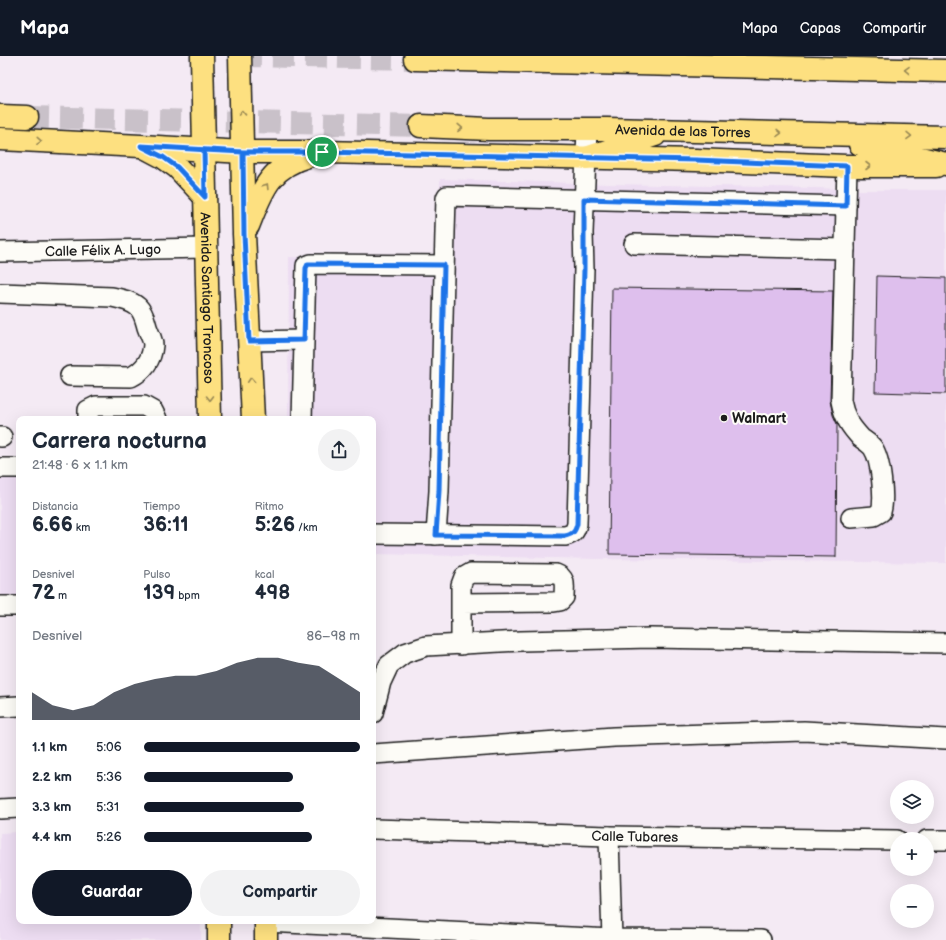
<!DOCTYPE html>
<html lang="es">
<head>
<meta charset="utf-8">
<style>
  body { margin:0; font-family:"Balsamiq Sans",sans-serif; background:#f2f2f3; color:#1f2937; height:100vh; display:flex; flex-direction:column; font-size:15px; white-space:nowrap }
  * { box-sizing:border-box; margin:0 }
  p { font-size:13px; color:#747a83 }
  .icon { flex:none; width:22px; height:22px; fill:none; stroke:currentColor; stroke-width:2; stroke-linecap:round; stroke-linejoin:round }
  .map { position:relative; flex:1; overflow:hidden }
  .sheet { position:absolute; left:16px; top:360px; width:360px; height:508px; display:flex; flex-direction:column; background:#fff; border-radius:8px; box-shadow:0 4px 16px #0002 }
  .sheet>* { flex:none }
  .controls { position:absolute; left:890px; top:724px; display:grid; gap:8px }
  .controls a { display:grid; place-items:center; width:44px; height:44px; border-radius:50%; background:#fff; box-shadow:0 4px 16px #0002; font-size:20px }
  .pin { position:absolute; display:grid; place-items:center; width:34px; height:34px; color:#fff; margin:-17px; border:2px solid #fff; border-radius:50%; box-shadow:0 1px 4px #0007 }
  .round { display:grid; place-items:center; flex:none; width:42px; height:42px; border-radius:21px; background:#f2f2f3 }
  .headline { display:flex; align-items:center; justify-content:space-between; height:68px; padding:0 16px }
  h1 { font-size:22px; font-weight:600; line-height:30px }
  .stats { display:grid; grid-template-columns:repeat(3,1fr); gap:6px; height:68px; padding:4px 16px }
  .stats div { display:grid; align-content:center }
  .stats b { font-size:20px; font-weight:600 }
  .stats small { font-size:11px; font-weight:400 }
  .stats p { font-size:11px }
  .chart { height:112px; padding:8px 16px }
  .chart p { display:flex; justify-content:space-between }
  .chart svg { width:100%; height:72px; margin-top:4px; fill:#111827; opacity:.7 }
  .primary-button { display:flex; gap:8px; margin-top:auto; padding:8px 16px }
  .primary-button a { flex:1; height:46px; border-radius:24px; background:#111827; color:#fff; font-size:16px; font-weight:600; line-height:46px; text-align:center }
  .primary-button a+a { background:#f2f2f3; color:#1f2937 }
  ul { padding:0 16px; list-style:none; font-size:13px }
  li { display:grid; grid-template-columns:64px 48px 1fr; align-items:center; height:30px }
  li i { height:10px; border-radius:5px; background:#111827 }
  header { display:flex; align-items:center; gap:24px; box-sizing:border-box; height:56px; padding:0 20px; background:#111827; color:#fff }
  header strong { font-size:19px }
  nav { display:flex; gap:22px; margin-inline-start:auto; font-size:14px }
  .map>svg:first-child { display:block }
  .built { fill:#edddf2 }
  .building { fill:#debfed; stroke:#1c1c1c }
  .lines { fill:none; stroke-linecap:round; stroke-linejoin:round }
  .highway-tunnel { stroke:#c9c1c9; stroke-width:22; stroke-dasharray:22 11; stroke-linecap:butt }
  .minor-casing { stroke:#1c1c1c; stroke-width:22 }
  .major-casing { stroke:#1c1c1c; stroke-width:25 }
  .highway-casing { stroke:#1c1c1c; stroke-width:25 }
  .minor { stroke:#fdfcf7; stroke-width:19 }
  .major { stroke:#fde080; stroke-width:22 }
  .highway { stroke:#fde080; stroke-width:22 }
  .oneway { stroke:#988853 }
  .route-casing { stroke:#fff; stroke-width:8 }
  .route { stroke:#1a73e8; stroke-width:5 }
  .poi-dot { fill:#1c1c1c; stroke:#fdfcf7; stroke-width:1.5 }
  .labels { text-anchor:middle; stroke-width:4; stroke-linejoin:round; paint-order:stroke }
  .street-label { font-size:14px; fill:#1c1c1c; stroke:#fdfcf7 }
  .poi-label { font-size:14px; font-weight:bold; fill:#1c1c1c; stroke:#fdfcf7; text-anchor:start }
</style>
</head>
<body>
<header>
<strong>Mapa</strong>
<nav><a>Mapa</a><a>Capas</a><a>Compartir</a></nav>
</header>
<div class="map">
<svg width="946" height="884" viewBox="0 0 946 884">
  <rect width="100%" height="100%" fill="#f4eaf4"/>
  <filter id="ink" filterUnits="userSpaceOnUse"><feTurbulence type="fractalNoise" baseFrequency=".025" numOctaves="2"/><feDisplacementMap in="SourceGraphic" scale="8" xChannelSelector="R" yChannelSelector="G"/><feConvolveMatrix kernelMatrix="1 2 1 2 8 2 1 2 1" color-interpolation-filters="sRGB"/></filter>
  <g filter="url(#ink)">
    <path class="built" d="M440,123L609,128L818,132L862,134H946V507L599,503L373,498V363H288L289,201L439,207Z
      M0,408H19V542L0,543Z
      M19,776V865H201V884H0V777Z"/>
    <path class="building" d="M877,220L946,222V338L875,336Z
      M612,232L833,235L830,345L833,359L837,368L836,501L609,498Z"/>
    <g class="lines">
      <path class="highway-tunnel" d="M239,0L415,3
        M27,61L421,70"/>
      <g class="minor-casing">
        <g id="minor">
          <path d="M846,150L841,345C844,361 850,370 861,382C865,385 870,388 873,392C881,404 885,442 881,456L874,460L851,462"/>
          <path d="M634,188L845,193"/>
          <path id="s1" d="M0,196L206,192"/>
          <path d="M0,237L112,241C122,243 131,245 138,251C144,257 145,264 147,271C149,277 153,284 153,289C152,304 143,315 131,321L70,320"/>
          <path d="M249,285L303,284"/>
          <path d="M88,363V354L96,350H144L153,355L157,363"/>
          <path d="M302,363L306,210L311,208L444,209"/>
          <path d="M0,381H2"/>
          <path d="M0,412H19"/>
          <path d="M373,478L565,480C573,478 575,476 577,468L584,213L583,177L587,73"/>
          <path d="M436,479L439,435L445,176L446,142L447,140L846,150L847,110"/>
          <path d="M461,547L554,546L560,545L564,541C564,531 567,522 556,518L471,517L464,521L461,529V589"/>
          <path d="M0,550H19"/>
          <path d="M0,651L19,650"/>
          <path d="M373,657L381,626L389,609L405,597L426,590L521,585L651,582L946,587"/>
          <path d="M373,698L614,681L804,675L946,683"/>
          <path d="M0,753L19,752"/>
          <path id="s2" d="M373,773L609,780L897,784"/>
          <path d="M609,780L612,884"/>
          <path d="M927,784H946"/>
          <path d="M266,866L612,883L761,884"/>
        </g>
      </g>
      <g class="major-casing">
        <g id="major">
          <path id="s3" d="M202,0L210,363"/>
          <path d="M240,0L244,178L253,363"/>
          <path d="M0,83L141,90L243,96H322L696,104L847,110H936"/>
          <path d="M146,92L163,101L177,111L205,141"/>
          <path d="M248,170C262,135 269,111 308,100"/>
          <path d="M219,865V884"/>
          <path d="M266,865V884"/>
        </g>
      </g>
      <g class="highway-casing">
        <g id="highway">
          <path d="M415,3L946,15"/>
          <path d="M0,60L27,61"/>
          <path id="s4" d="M421,70L489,73H607L946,81"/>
          <path d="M860,88L946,108"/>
          <path d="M586,102L655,79"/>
        </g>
      </g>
      <use href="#minor" class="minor"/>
      <use href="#major" class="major"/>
      <use href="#highway" class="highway"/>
    </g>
    <defs><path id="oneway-chevron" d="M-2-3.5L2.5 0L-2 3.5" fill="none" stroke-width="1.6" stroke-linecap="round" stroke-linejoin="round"/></defs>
    <g class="oneway">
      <use href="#oneway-chevron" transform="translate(907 14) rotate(-179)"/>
      <use href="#oneway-chevron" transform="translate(242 57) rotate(-92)"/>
      <use href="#oneway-chevron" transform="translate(460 72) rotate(2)"/>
      <use href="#oneway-chevron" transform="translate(779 77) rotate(1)"/>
      <use href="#oneway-chevron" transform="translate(909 80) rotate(1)"/>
      <use href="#oneway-chevron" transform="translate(39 85) rotate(3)"/>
      <use href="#oneway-chevron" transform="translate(868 110)"/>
      <use href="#oneway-chevron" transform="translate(266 130) rotate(-58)"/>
      <use href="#oneway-chevron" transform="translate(251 324) rotate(-93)"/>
      <use href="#oneway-chevron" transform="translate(210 342) rotate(89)"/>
    </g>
  </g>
  <g class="lines" filter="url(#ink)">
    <g class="route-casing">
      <path id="route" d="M322,96H243L141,90L163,101L177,111L205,141L204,94L243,96L244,178L249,285L304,284L306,212L308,208L444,209L439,435L436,479L565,480C573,478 575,476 577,468L584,213V143L846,150L847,110L696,104L322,96"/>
    </g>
    <use href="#route" class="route"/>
  </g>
  <circle class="poi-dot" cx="724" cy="362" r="4"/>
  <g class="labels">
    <g class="street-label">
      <text dy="5" stroke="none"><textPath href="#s4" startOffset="262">Avenida de las Torres</textPath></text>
      <text dy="5" stroke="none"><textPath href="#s1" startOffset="103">Calle Félix A. Lugo</textPath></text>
      <text dy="5" stroke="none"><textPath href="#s3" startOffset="242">Avenida Santiago Troncoso</textPath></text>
      <text dy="5" stroke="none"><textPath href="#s2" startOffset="262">Calle Tubares</textPath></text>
    </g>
    <g class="poi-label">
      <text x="732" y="367">Walmart</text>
    </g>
  </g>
</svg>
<div class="controls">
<a><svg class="icon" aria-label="layers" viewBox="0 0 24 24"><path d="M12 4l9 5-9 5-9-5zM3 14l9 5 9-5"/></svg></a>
<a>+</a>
<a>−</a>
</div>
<div class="pin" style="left:322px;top:96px;background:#1e9e55"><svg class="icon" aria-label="arrive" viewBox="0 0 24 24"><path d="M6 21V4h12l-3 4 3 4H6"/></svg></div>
<section class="sheet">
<div class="headline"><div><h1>Carrera nocturna</h1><p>21:48 · 6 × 1.1 km</p></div><a class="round"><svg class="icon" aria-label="share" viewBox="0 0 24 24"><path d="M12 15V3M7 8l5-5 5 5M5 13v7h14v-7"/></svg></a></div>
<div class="stats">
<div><p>Distancia</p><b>6.66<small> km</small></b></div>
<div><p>Tiempo</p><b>36:11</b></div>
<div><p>Ritmo</p><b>5:26<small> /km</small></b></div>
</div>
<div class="stats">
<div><p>Desnivel</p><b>72<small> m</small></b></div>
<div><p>Pulso</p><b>139<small> bpm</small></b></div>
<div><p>kcal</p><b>498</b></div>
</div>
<div class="chart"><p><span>Desnivel</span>86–98 m</p>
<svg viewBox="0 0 160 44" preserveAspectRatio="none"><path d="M0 44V27L10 35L20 38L30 35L40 27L50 22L60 19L70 17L80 17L90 14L100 9L110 6L120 6L130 9L140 11L150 19L160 27V44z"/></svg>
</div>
<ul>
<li><b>1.1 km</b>5:06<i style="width:100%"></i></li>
<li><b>2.2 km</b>5:36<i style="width:69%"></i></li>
<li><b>3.3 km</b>5:31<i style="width:74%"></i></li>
<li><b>4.4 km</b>5:26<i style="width:78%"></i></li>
</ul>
<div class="primary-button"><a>Guardar</a><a>Compartir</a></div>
</section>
</div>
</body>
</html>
